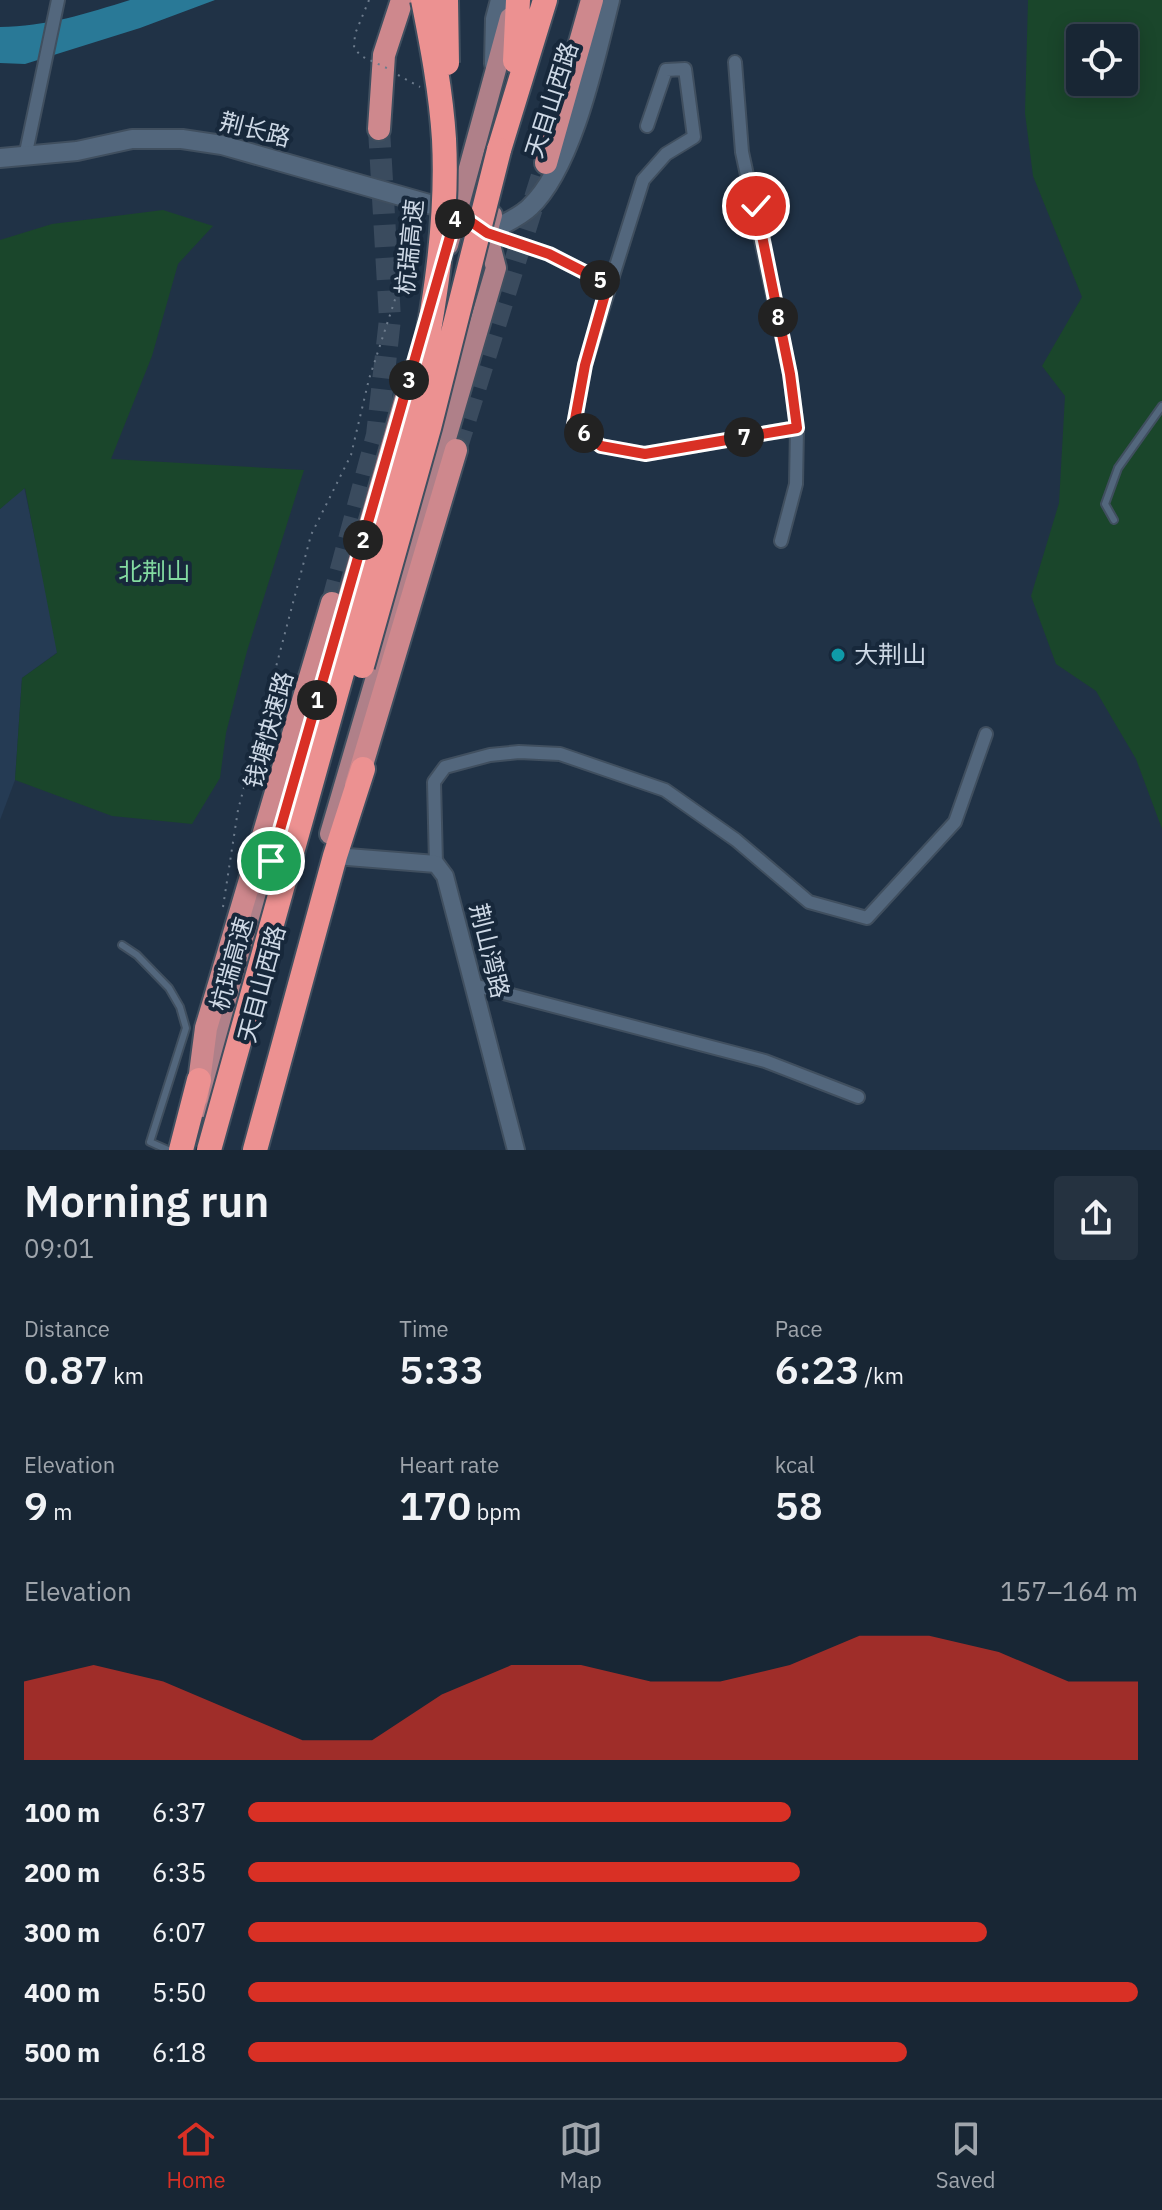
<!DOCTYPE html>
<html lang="en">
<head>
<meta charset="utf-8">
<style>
  body { margin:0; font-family:"IBM Plex Sans","Noto Sans SC",sans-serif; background:#253240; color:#f1f3f6; height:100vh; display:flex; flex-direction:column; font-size:30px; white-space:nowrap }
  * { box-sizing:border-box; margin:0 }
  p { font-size:26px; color:#9fa5ac }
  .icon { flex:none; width:44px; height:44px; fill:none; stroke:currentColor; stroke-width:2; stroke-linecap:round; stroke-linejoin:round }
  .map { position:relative; height:1150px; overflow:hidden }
  .drawer { display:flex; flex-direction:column; background:#182634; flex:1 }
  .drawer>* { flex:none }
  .fabs { position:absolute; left:1066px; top:24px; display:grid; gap:16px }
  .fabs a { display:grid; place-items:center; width:72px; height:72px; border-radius:8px; background:#182634; box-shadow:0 4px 20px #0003,0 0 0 2px #36434f; font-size:40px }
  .pin { position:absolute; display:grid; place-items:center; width:68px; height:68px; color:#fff; margin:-34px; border:4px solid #fff; border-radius:50%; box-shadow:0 2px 8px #0007 }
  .km { position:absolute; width:40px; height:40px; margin:-20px; border-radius:50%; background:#222; color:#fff; font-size:22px; line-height:40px; text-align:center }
  .round { display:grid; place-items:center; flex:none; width:84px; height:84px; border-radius:8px; background:#253240 }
  .summary { display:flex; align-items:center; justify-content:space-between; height:136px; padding:0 24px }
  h1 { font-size:44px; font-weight:600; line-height:60px }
  .figures { display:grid; grid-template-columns:repeat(3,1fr); gap:12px; height:136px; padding:8px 24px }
  .figures div { display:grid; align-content:center }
  .figures b { font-size:40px; font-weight:600 }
  .figures small { font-size:22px; font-weight:400 }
  .figures p { font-size:22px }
  .chart { height:224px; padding:16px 24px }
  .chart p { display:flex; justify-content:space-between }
  .chart svg { width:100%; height:144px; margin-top:8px; fill:#d93025; opacity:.7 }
  ul { padding:0 24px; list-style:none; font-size:26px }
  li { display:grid; grid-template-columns:128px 96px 1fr; align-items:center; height:60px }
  li i { height:20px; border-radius:10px; background:#d93025 }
  .tab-bar { display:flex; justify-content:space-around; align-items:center; height:112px; border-top:2px solid #36434f; background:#182634; font-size:22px; color:#9fa5ac }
  .tab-bar a { display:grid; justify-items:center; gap:4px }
  .tab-bar .active { color:#d93025 }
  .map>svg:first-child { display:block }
  .built { fill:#253b54 }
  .green { fill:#1a462b; fill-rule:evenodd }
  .water { fill:#297997 }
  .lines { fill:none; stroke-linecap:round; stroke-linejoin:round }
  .trunk-tunnel { stroke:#3a4b5e; stroke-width:22; stroke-dasharray:22 11; stroke-linecap:butt }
  .service-casing { stroke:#404f5f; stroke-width:10 }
  .minor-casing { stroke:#404f5f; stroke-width:16 }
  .tertiary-casing { stroke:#404f5f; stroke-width:20 }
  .secondary-casing { stroke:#404f5f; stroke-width:22 }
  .primary-casing { stroke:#404f5f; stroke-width:24 }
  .trunk-casing { stroke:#404f5f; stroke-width:26 }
  .motorway-casing { stroke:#404f5f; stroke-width:28 }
  .path { stroke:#6d7c8d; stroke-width:2; stroke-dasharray:2 6; stroke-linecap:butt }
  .service { stroke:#53677d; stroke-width:6 }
  .minor { stroke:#53677d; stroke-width:12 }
  .tertiary { stroke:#53677d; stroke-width:16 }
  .secondary { stroke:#53677d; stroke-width:18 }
  .primary { stroke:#af8089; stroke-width:20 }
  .trunk { stroke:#ce888d; stroke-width:22 }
  .motorway { stroke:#ec9191; stroke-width:24 }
  .motorway-bridge-casing { stroke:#404f5f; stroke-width:28; stroke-linecap:butt }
  .path-bridge { stroke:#6d7c8d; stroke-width:2; stroke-dasharray:2 6; stroke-linecap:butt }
  .motorway-bridge { stroke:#ec9191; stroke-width:24 }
  .route-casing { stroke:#fff; stroke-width:16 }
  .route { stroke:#d93025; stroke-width:10 }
  .culture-dot { fill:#0f9aa8; stroke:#17283b; stroke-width:3 }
  .labels { text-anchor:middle; stroke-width:8; stroke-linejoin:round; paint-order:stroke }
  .street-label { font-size:24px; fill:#ced9e6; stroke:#17283b }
  .park-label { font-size:24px; fill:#83dba1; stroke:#17283b }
  .poi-label { font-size:24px; fill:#ced9e6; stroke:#17283b; text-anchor:start }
</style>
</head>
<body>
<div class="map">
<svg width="1162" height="1150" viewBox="0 0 1162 1150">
  <rect width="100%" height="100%" fill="#203246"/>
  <path class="built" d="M24,487L59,651L22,678L15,780L0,820V509Z"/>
  <path class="green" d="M1028,0H1162V829L1136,759L1096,691L1056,664L1031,596L1059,503L1065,396L1042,366L1082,297L1033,176L1025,113ZM1080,38H1124V82H1080Z
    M163,210L213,226L178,264L152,356L111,459L304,470L247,651L226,733L220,778L192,824L112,816L15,780L22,678L57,653L25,488L0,509V240L52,224Z"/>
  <path class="water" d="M130,0H215L140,28L25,64L0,63V27C45,27 88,13 130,0Z"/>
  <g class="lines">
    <path class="trunk-tunnel" d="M456,450L546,163
      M332,603L377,435L390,319L379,129"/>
    <g class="service-casing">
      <path id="service" d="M1114,520L1105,504L1118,468L1162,406
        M122,945L137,955L169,988L180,1007L186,1028L150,1142L168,1150"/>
    </g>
    <g class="minor-casing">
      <path id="minor" d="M735,62L742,152L790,374L797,428
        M647,126L666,70L685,69L694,137L666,154L643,180L585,365L574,425L601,446L645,454L797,428L796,484L781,541
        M25,157L58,0
        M487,233L549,254L608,284
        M436,864L434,782L445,767L490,755L519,752L560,754L665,790L736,840L809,902L867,918L955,822L986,734
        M473,985L765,1061L858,1097"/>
    </g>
    <g class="tertiary-casing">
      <path id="tertiary" d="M335,856L436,864L445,876L516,1150"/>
    </g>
    <g class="secondary-casing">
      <path id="secondary" d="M494,64L495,19L500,0
        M0,158L77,151L132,139H182L222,145L457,212L487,233C501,225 519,218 530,207C573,166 595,59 610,0"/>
    </g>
    <g class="primary-casing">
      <path id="primary" d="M448,245L510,18
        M330,834L496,268L487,233L492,215
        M203,1107L413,369"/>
    </g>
    <g class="trunk-casing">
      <path id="trunk" d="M379,129L384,55L402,0
        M546,163L592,0
        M356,785L456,450
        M197,1097L206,1028L332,603"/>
    </g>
    <g class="motorway-casing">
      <path id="motorway" d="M515,61L518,0
        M499,150L545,0
        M181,1150L199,1080
        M255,1150L335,856L363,769"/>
    </g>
    <path class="path" d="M398,75L420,87
      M223,907L238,810L311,535L351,455L369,379L422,217"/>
    <use href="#service" class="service"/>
    <use href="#minor" class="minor"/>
    <use href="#tertiary" class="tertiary"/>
    <use href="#secondary" class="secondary"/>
    <use href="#primary" class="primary"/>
    <use href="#trunk" class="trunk"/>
    <use href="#motorway" class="motorway"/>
    <g class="motorway-bridge-casing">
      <path id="motorway-bridge" d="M446,0L447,63
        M362,666L429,428L499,150
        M209,1150L412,422C430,330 449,233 444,139C441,92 432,45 423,0"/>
    </g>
    <path class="path-bridge" d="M369,0L355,34L354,48L361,56L391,70"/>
    <use href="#motorway-bridge" class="motorway-bridge"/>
  </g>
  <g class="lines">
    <g class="route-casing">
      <path id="route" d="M271,861L457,212L487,233L549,254L608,284L585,365L574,425L601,446L645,454L797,428L790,374L756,206"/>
    </g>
    <use href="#route" class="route"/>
  </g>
  <circle class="culture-dot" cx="838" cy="655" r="8"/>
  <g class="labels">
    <g class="street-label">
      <text transform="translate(552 100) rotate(-72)" y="8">天目山西路</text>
      <text transform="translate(255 130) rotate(14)" y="8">荆长路</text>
      <text transform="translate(410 247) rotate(-84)" y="8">杭瑞高速</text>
      <text transform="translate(269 730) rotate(-74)" y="8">钱塘快速路</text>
      <text transform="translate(489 951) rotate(76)" y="8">荆山湾路</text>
      <text transform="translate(232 964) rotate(-74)" y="8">杭瑞高速</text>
      <text transform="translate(262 984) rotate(-75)" y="8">天目山西路</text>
    </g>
    <g class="park-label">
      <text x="154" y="580">北荆山</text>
    </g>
    <g class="poi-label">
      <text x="854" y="663">大荆山</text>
    </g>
  </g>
</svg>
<div class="fabs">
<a><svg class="icon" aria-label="locate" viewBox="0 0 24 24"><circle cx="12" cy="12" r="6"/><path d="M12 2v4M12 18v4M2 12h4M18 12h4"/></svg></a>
</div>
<div class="pin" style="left:271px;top:861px;background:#1e9e55"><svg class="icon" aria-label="arrive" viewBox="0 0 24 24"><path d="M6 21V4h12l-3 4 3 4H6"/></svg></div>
<div class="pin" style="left:756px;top:206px;background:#d93025"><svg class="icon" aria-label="check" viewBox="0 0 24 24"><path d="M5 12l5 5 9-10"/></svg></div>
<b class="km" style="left:317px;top:700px">1</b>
<b class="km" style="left:363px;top:540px">2</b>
<b class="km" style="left:409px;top:380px">3</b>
<b class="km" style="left:455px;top:219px">4</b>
<b class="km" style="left:600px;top:280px">5</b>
<b class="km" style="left:584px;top:433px">6</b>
<b class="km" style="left:744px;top:437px">7</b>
<b class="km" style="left:778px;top:317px">8</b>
</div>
<section class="drawer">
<div class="summary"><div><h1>Morning run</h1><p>09:01</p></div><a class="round"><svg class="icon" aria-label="share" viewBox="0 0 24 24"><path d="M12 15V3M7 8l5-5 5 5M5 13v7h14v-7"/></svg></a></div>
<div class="figures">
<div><p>Distance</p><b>0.87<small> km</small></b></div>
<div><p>Time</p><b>5:33</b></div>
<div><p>Pace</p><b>6:23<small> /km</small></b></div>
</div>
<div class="figures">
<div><p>Elevation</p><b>9<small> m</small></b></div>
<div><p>Heart rate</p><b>170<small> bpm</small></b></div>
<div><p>kcal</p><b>58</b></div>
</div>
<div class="chart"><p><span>Elevation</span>157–164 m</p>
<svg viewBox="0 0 160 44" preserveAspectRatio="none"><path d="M0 44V20L10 15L20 20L30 29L40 38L50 38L60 24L70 15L80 15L90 20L100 20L110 15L120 6L130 6L140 11L150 20L160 20V44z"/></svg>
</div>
<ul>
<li><b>100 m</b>6:37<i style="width:61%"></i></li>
<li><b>200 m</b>6:35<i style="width:62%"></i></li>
<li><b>300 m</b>6:07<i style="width:83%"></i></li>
<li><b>400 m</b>5:50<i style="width:100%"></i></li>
<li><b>500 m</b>6:18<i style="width:74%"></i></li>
</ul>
</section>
<nav class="tab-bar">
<a class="active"><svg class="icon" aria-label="home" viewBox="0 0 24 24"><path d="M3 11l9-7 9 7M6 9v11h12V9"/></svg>Home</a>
<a><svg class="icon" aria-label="map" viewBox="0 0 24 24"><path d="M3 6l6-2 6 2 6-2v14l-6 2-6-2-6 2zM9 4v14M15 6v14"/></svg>Map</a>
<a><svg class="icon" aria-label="saved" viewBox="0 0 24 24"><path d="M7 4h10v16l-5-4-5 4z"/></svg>Saved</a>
</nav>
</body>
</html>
